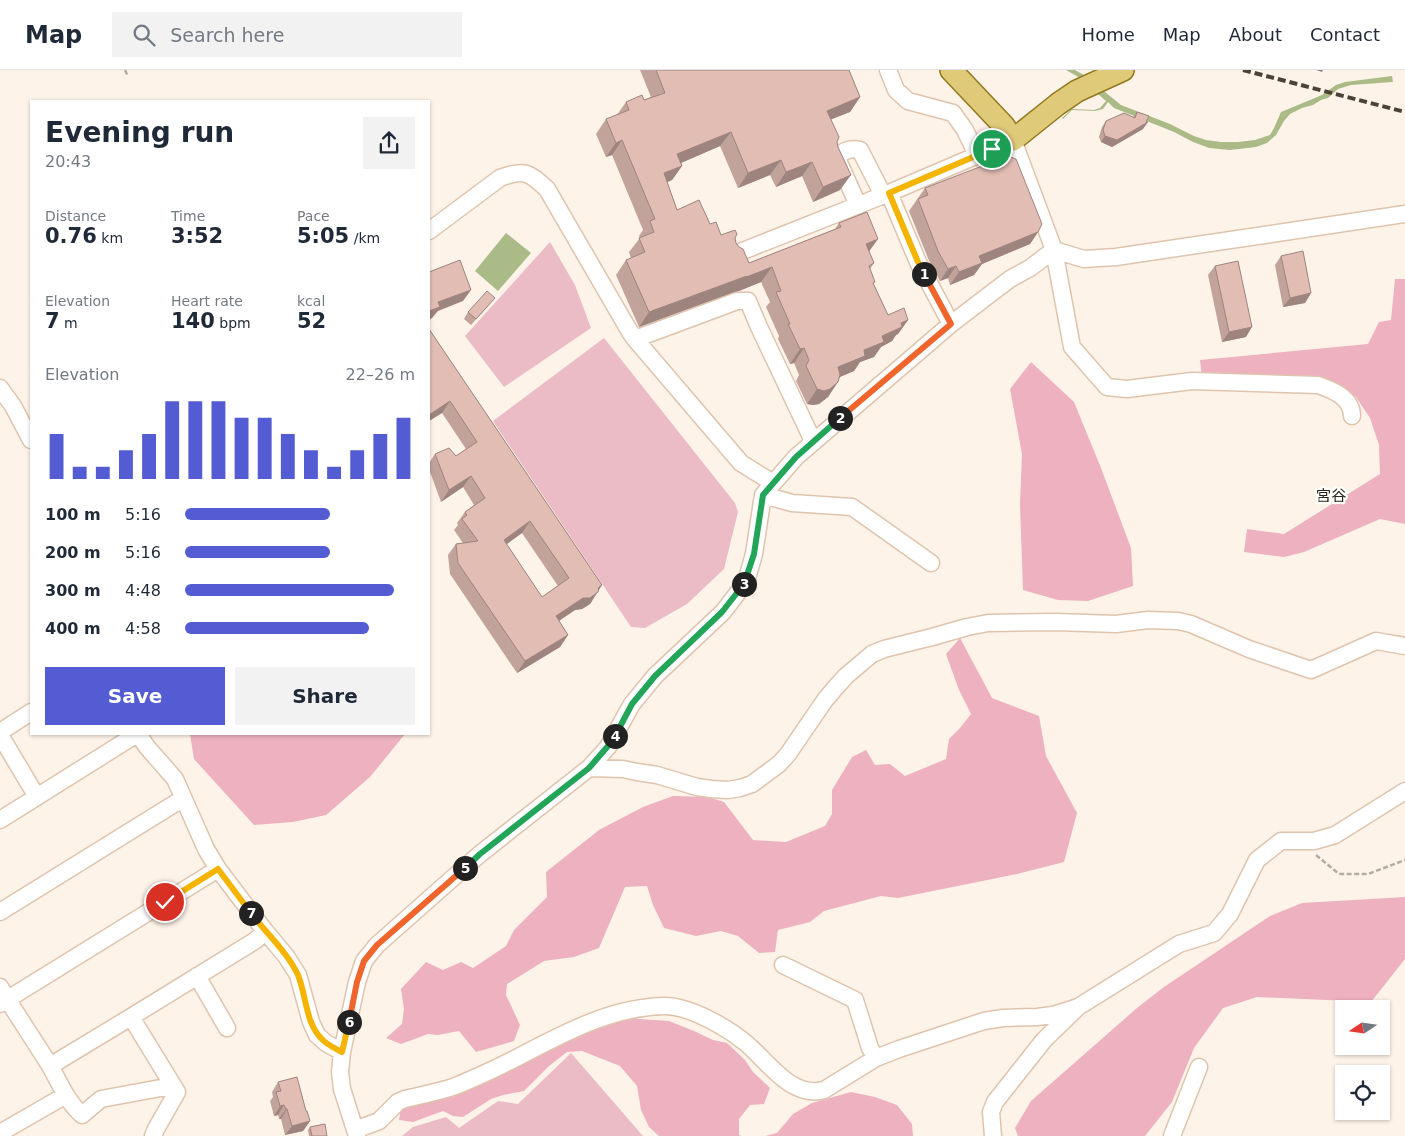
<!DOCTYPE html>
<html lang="en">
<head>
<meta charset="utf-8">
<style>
  body { margin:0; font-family:"DejaVu Sans","Noto Sans JP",sans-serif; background:#f2f2f3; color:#1f2937; height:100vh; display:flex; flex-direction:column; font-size:19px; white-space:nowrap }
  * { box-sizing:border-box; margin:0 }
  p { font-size:16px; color:#747a83 }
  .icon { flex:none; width:28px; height:28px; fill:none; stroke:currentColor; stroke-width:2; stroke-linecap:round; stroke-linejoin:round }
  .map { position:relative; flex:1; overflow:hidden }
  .sheet { position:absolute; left:30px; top:30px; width:400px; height:635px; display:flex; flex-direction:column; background:#fff; border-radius:0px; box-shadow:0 1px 4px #0004 }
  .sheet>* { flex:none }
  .needle { width:32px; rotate:257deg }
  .buttons { position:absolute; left:1335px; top:930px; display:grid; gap:10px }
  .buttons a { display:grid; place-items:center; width:55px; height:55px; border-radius:0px; background:#fff; box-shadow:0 1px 4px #0004; font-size:25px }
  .pin { position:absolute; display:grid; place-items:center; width:42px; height:42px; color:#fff; margin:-21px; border:2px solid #fff; border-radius:50%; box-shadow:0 1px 5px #0007 }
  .km { position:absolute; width:25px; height:25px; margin:-12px; border-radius:50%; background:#222; color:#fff; font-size:14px; line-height:25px; text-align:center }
  .round { display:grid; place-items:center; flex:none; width:52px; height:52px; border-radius:0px; background:#f2f2f3 }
  .summary { display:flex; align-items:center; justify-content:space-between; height:85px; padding:0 15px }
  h1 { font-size:28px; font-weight:700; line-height:38px }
  .metrics { display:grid; grid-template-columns:repeat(3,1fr); gap:8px; height:85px; padding:5px 15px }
  .metrics div { display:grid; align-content:center }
  .metrics b { font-size:21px; font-weight:700 }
  .metrics small { font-size:14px; font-weight:400 }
  .metrics p { font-size:14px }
  .chart { height:140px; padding:10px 15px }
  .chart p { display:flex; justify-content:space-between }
  .chart svg { width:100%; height:90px; margin-top:5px; stroke:#535cd2; stroke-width:6 }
  .action { display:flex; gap:10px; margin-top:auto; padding:10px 15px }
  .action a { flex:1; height:58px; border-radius:0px; background:#535cd2; color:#fff; font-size:20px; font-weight:700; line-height:58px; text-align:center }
  .action a+a { background:#f2f2f3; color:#1f2937 }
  ul { padding:0 15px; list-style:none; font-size:16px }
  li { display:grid; grid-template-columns:80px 60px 1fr; align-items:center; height:38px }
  li i { height:12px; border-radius:6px; background:#535cd2 }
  header { display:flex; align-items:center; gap:30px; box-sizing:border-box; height:70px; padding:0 25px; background:#fff; border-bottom:1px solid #e0e1e3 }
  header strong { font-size:24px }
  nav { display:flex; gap:28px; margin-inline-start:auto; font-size:18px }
  .search { width:350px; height:45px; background:#f2f2f3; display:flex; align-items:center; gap:12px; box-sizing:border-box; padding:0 18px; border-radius:0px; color:#747a83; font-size:19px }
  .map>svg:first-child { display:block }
  .green { fill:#ebbcc6 }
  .forest { fill:#eeb1bf }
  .water { fill:#abbb87 }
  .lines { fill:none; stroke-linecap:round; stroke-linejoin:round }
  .minor-casing { stroke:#dfc4ad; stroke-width:19 }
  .major-casing { stroke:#93791d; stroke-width:24 }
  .path { stroke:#b6aba1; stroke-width:2.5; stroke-dasharray:5 2.5; stroke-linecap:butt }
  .minor { stroke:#fff; stroke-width:16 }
  .major { stroke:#dfca79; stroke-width:21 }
  .rail { stroke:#4b4138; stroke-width:4; stroke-dasharray:8 4; stroke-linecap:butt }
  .wall { fill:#c2a39b; fill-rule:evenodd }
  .shaded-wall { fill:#9e847e }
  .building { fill:#e2bdb4; stroke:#9e847e; fill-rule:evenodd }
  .split-1-casing { stroke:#fff; stroke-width:10 }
  .split-2-casing { stroke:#fff; stroke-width:10 }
  .split-3-casing { stroke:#fff; stroke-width:10 }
  .split-4-casing { stroke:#fff; stroke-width:10 }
  .split-5-casing { stroke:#fff; stroke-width:10 }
  .split-6-casing { stroke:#fff; stroke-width:10 }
  .split-7-casing { stroke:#fff; stroke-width:10 }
  .split-8-casing { stroke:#fff; stroke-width:10 }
  .split-1 { stroke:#f5b400; stroke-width:6 }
  .split-2 { stroke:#f0652b; stroke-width:6 }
  .split-3 { stroke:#22a559; stroke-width:6 }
  .split-4 { stroke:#22a559; stroke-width:6 }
  .split-5 { stroke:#22a559; stroke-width:6 }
  .split-6 { stroke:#f0652b; stroke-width:6 }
  .split-7 { stroke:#f5b400; stroke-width:6 }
  .split-8 { stroke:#f5b400; stroke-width:6 }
  .labels { text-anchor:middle; stroke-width:4.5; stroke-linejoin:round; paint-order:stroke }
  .neighbourhood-label { font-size:15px; fill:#2d231a; stroke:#fff }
</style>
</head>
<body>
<header>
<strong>Map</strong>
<div class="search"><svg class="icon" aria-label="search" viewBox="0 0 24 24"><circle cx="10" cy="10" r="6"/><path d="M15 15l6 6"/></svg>Search here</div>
<nav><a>Home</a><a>Map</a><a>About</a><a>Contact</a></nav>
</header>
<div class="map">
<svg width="1405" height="1066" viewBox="0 0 1405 1066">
  <rect width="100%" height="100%" fill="#fef3e9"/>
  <path class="green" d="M550,172L575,215L591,258L504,317L465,266Z
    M604,268L735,433L738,442L724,499L687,534L645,558L631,557L493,351Z
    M571,983L643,1066H402L413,1057L446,1047L459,1058L498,1031L518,1034Z"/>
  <path class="forest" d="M1395,209H1405V454L1380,449L1304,482L1284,487L1244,482L1247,459L1284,464L1380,404L1379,375L1370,348L1356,327L1336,313L1317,307H1202L1200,290L1368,274L1379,252L1391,250Z
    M1031,292L1074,332L1101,398L1131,478L1133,516L1088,531L1058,530L1023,520L1020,434L1022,384L1010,319Z
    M960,568L992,628L1039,646L1046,686L1077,743L1064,792L1017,804L898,828L881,826L824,841L810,852L778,860L775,882L759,883L738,866L721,861L696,866L664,858L653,835L647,816L625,817L599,878L574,887L544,891L507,914L506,925L520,955L514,971L476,982L459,961L438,965L428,964L401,974L386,968L402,954L404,939L401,919L426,892L443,900L461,892L473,898L506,876L514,860L547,827L546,802L599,760L643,737L673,726L708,727L724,732L753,770L786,772L825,756L832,744V720L852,687L866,680L875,695L890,694L905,706L946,689L949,669L960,658L971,644L959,620L946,584Z
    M190,664H405L370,707L326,745L293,752L254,755L194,689Z
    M1405,827V889L1371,932L1257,927L1223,938L1194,978L1172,1032L1145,1066H1018L1015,1058L1031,1031L1137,938L1164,917L1270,846L1302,833Z
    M625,948L669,951L694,961L713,970L727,973L745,990L753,1002L770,1018L764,1034L750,1035L739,1049V1065L741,1066H659L649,1057L641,1040L637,1016L620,996L582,981L567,982L549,996L524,1021L503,1025L491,1029L463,1047L453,1046L443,1041L413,1052L399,1050L401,1038L504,1004L545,981L588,958Z
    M851,1022L875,1027L897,1035L912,1054L913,1066H765L777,1063L793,1044L812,1033Z"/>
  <path class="water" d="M1066,0H1075L1084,5L1121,35L1170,54L1194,66L1206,70L1221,72H1238L1255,70L1270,65L1274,58L1281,42L1322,25L1336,15L1345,12L1392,6L1393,12L1351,15L1338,19L1328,28L1321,30L1313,35L1302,38L1290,44L1284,51L1276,65L1267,73L1256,77L1230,80L1209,78L1193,72L1174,62L1114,38L1108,32L1103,39L1095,41L1072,40L1063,49L1062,48L1072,39L1094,40L1100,38L1106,31L1080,8Z
    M506,163L531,183L498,221L475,201Z"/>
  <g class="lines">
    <g class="minor-casing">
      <path id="minor" d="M888,0L896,20L908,31L953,43L965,60L977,85
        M889,123L918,192L951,254
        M858,135L837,88C842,80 852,78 860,80L883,125
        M429,161L500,108C524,99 529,102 547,119L630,262L635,269L741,393L773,413
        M1054,180L1084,189L1116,187L1405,144
        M735,184L889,123L1013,70L1054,180L1072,277L1107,317L1127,319L1192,311L1318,315C1333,320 1352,328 1352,346
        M635,269L737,231H748L759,257L813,371
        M0,318L13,336L31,370
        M763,425L792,433L852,437L931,493
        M0,662L31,642
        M138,664L147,677L175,709L206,779L218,799L265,861L286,886L298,905L311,952L317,965L326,973L342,982
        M0,665L37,727
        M589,698L623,699L637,702L657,705L697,717L711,719L728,720L740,718L752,714L779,694L788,684L825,630L836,617L846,606L872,584L884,579L932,567L967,557L988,553L1056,552L1116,554L1148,550L1178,551L1191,554L1249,579L1311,600L1376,571L1405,576
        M0,750L137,664
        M0,842L174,734L184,729
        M783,895L855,930L870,978L876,988
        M197,906L227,958
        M0,917C16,944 34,970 50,996C60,1013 67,1032 82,1045L101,1029L166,1017L172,1014
        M0,934L218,799
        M131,947L177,1022L156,1059L153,1066
        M50,996L131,947L256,870L265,861
        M355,1060L379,1051L398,1032L405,1029C421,1025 438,1022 453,1017C466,1012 479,1006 492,1000C547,974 601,937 665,936C690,936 728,958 747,974C768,992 792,1029 824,1020L876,988L899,979L984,951L1003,948L1037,947L1053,945L1078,937
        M0,1063L66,1025
        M357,1066L342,1019L340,1002L342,982L357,912L364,891L377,875L480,784L589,698L608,677L632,634L655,606L723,542L746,512L754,484L763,425L796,387L951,254L1010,209L1030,198L1054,180
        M993,1066L991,1042L995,1032L1044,970L1078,937L1179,874L1214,863L1230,844L1257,790L1281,771H1314L1335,765L1405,721
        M1172,1066L1199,997"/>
    </g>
    <g class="major-casing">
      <path id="major" d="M951,0L1004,56L1013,70L1058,34L1077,21L1123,0"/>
    </g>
    <path class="path" d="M125,0L128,7
      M1316,785L1339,804H1368L1405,790"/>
    <use href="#minor" class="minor"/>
    <use href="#major" class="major"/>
    <path class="rail" d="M1243,0L1405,42"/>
  </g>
  <path class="wall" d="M640,0H849L860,27L850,42L831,49L837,72L840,120L813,132L802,106L776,117L770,105L738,118L720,76L681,93L682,96L672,110L667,112L677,140L710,154L721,165L735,168L736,173L749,193L835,159L839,153L869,181L874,193L870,199L874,215L888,245L908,250L898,264L896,265L892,271L881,277L874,287L860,292L854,301L840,307L828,327L819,334L813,335L807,334L796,311L799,305L794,293L790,294L778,269L779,266L766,237L770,232L761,212L739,221L734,222L639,257L616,205L626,190L631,188L629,182L640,168L639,166L643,160L612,85L606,87L596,64L606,49L617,45L626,32L644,30L651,27Z
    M1137,42L1143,59L1112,77L1101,72L1099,67L1102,57L1106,51L1133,47Z
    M925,118L1038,162L1030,174L982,194L974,205L950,215L948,208L940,211L930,193L909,141Z
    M1281,186L1311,223L1305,233L1283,237L1275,195Z
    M1215,196L1246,267L1222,272L1208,205Z
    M490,234L471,255L464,249L468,242Z
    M429,259L602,515L590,534L582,539L575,540L559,551L568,565L560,577L517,603L450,504L448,485L456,474L463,473L454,460L458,455L457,453L465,442L474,435L463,417L441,432L429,399V393L435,384L456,386L466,379L442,343L429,351ZM522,463L558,516L542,527L506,474Z
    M278,1012L306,1041L310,1051L303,1061L285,1065L281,1049H279L278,1045L274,1046L270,1031L273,1027L272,1022Z
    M310,1057L327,1066H309L308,1060Z"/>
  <path class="shaded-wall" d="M1316,0H1323L1322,2Z
    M860,27L850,42L817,55L827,41Z
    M1148,52L1143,59L1112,77L1101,72L1105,66Z
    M731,62L720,76L667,99L677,84Z
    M622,70L612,85L606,87L616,73Z
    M781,90L770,105L738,118L748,103Z
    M812,92L802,106L776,117L786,102Z
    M682,96L672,110L654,118L664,103Z
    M851,105L840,120L813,132L823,117Z
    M1038,162L1030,174L982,194L974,205L950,215L959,202L979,186Z
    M878,169L868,183L866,174Z
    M956,196L948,208L940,211L948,199Z
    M772,197L761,212L739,221L734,222L639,257L649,242Z
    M471,220L463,231L438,241L432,248L429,250V241L438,232Z
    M1311,223L1305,233L1283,237L1290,228Z
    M908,250L898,264L896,265L892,271L881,277L874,287L860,292L854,301L828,312L838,297L864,280L882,266L901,253Z
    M1252,257L1246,267L1222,272L1229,262Z
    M804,278L794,293L790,294L800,279Z
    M838,312L828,327L819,334L813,335L807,334L817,319Z
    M450,331L442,343L429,351V345Z
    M471,406L463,417L441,432L449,420Z
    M530,451L522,463L496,482L504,470Z
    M602,515L590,534L582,539L575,540L548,558L556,546Z
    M568,565L560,577L517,603L525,591Z
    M284,1035L278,1045L274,1046L280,1036Z
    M286,1039H287L281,1049H279Z
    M310,1051L303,1061L285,1065L292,1056Z"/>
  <path class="building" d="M656,0H849L860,27L827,41L839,67L837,72L838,77L851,105L823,117L812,92L786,102L781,90L748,103L731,62L677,84L682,96L664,103L677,140L699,130L710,154L716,152L721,165L735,160L737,164L735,168L736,173L739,177L743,179L749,193L841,157L839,153L867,142L878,169L866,174L874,193L869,196L875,212L873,213L888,245L904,238L908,250L901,253L902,257L882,266L884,272L864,280L865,286L838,297L840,305L838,312L830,319L824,321L817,319L806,296L809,290L804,278L800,279L788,254H790L776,222L781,221L772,197L749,206L744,207L649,242L626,190L645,182L639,168L654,162L650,151L655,149L622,70L616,73L606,49L629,40L626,32L642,25L644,30L665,23Z
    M1137,42L1149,46L1146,52H1148L1117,70L1105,66L1103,60L1106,51L1124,43L1135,48Z
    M1008,86L1016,89L1042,154L1038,162L979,186L982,193L959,202L956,196L948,199L938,181L918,129L928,125L925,118Z
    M1303,181L1311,223L1290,228L1281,186Z
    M460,190L471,220L438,232L440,237L429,241V202Z
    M1238,191L1252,257L1229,262L1215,196Z
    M487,221L495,228L476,249L468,242Z
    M429,259L602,515L599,517L598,522L590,528H583L556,546L568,565L525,591L458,493L456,474L478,471L462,449L467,445L465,442L485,428L471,406L449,420L435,384L449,378L456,386L477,372L450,331L429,345ZM530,451L569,508L542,527L504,470Z
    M297,1007L306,1041H307L310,1051L292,1056L287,1039H286L284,1035L280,1036L276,1022L281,1021L278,1012Z
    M325,1054L327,1066H312L310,1057Z"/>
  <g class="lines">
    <g class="split-1-casing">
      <path id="split-1" d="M924,204L918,192L889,123L992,79"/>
    </g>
    <g class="split-2-casing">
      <path id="split-2" d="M840,348L951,254L924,204"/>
    </g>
    <g class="split-3-casing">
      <path id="split-3" d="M744,514L754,484L763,425L796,387L840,348"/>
    </g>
    <g class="split-4-casing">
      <path id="split-4" d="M615,666L632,634L655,606L722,542L744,514"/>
    </g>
    <g class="split-5-casing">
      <path id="split-5" d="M465,798L480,784L589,698L608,676L615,666"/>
    </g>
    <g class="split-6-casing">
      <path id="split-6" d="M349,952L357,912L364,891L377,875L465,798"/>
    </g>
    <g class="split-7-casing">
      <path id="split-7" d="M251,843C266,863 288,883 298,905C307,927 305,956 325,972C330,976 336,979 342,982L349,952"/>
    </g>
    <g class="split-8-casing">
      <path id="split-8" d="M165,832L218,799L251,843"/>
    </g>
    <use href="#split-1" class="split-1"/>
    <use href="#split-2" class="split-2"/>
    <use href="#split-3" class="split-3"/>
    <use href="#split-4" class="split-4"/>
    <use href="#split-5" class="split-5"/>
    <use href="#split-6" class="split-6"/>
    <use href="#split-7" class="split-7"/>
    <use href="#split-8" class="split-8"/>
  </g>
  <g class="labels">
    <g class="neighbourhood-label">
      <text x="1331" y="431">宮谷</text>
    </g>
  </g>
</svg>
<div class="buttons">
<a><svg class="needle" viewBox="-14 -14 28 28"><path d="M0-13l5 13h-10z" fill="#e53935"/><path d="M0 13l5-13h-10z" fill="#747a83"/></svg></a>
<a><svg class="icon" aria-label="locate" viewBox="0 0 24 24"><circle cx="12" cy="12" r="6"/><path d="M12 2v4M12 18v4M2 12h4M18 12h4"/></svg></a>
</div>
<div class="pin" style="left:992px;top:79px;background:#1e9e55"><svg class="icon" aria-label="arrive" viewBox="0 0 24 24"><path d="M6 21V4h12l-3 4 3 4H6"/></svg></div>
<div class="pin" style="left:165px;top:832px;background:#d93025"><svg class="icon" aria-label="check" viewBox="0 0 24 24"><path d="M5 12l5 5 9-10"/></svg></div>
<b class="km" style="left:924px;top:204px">1</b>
<b class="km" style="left:840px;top:348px">2</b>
<b class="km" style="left:744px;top:514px">3</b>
<b class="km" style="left:615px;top:666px">4</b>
<b class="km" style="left:465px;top:798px">5</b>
<b class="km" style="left:349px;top:952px">6</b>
<b class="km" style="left:251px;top:843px">7</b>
<section class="sheet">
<div class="summary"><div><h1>Evening run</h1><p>20:43</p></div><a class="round"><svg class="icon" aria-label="share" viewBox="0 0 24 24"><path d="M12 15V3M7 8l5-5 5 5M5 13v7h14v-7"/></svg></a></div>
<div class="metrics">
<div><p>Distance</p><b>0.76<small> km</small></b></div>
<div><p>Time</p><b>3:52</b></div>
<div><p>Pace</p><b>5:05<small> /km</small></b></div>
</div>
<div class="metrics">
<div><p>Elevation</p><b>7<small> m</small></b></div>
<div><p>Heart rate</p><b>140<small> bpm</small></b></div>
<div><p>kcal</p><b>52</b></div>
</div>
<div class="chart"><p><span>Elevation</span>22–26 m</p>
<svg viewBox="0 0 160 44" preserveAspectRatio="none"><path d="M5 44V22M15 44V38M25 44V38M35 44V30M45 44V22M55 44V6M65 44V6M75 44V6M85 44V14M95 44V14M105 44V22M115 44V30M125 44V38M135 44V30M145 44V22M155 44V14"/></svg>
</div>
<ul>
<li><b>100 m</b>5:16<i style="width:63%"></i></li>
<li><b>200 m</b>5:16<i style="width:63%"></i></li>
<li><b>300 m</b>4:48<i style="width:91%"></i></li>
<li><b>400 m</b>4:58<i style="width:80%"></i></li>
</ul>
<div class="action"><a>Save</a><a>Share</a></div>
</section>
</div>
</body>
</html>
